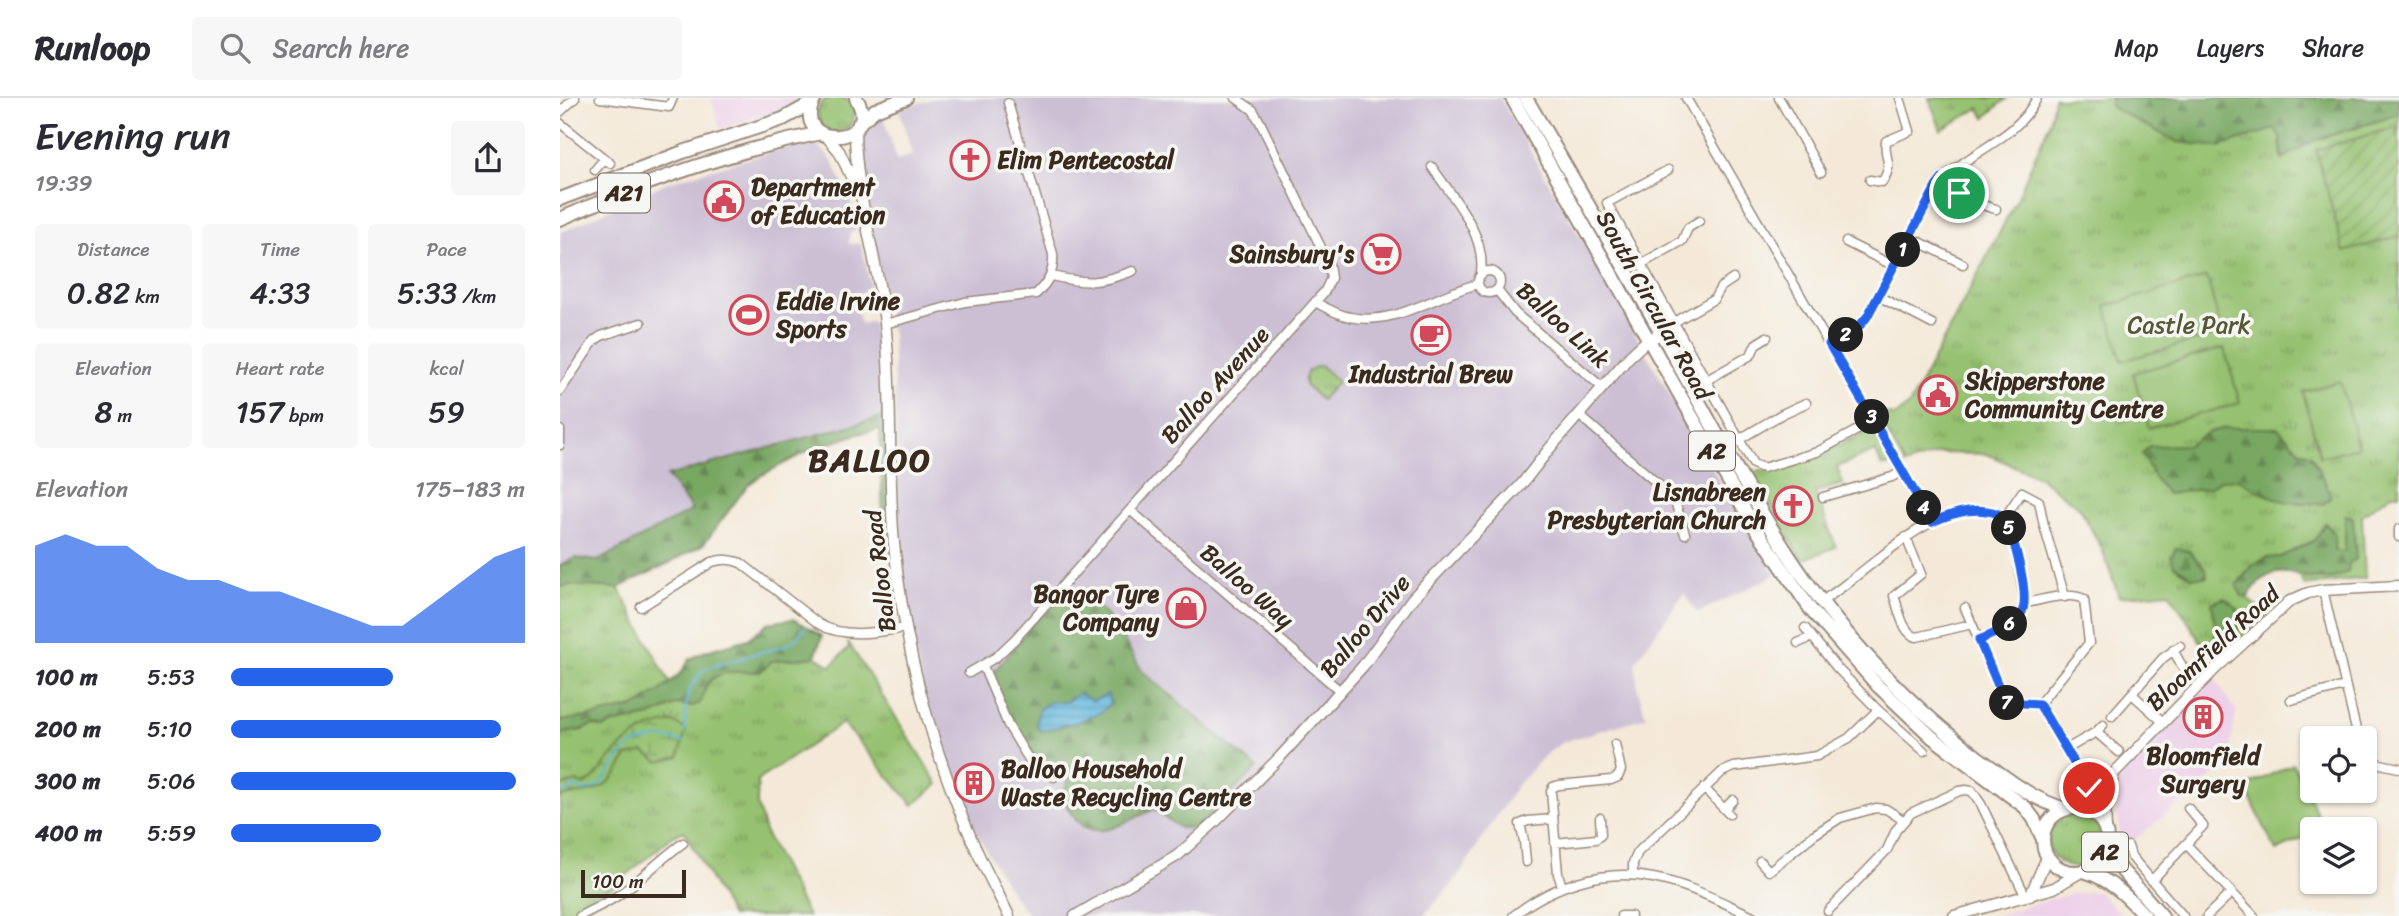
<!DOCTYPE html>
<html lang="en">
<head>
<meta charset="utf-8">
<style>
  body { margin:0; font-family:Sriracha,sans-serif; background:#f7f7f7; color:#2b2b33; height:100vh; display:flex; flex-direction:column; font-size:26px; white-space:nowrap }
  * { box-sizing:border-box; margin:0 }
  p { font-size:23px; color:#7c7c81 }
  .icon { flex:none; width:38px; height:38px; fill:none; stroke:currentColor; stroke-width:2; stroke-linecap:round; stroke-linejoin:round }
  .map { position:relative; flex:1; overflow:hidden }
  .drawer { display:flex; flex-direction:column; background:#fff; width:560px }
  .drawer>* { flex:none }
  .buttons { position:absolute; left:1740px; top:628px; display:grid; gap:14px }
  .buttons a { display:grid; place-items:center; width:77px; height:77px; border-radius:7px; background:#fff; box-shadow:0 2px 5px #0004; font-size:35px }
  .scale { position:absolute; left:21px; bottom:18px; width:105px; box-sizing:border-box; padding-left:7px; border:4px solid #3b2a1e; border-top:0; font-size:19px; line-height:24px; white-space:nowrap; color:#3b2a1e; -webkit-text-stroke:5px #f6f6f2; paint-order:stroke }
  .pin { position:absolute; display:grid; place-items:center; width:60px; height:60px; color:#fff; margin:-30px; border:4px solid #fff; border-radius:50%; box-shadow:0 2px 7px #0007 }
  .km { position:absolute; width:35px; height:35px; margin:-18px; border-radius:50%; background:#222; color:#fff; font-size:19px; line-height:35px; text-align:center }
  .round { display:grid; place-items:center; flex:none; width:74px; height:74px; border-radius:7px; background:#f7f7f7 }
  .headline { display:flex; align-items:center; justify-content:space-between; height:119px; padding:0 35px }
  h1 { font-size:38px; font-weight:600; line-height:52px }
  .stats { display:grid; grid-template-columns:repeat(3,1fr); gap:10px; height:119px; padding:7px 35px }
  .stats div { display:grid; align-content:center; border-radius:7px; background:#f7f7f7; text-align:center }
  .stats b { font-size:30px; font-weight:600 }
  .stats small { font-size:19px; font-weight:400 }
  .stats p { font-size:19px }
  .chart { height:196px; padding:14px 35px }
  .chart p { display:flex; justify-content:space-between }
  .chart svg { width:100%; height:126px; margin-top:7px; fill:#2563eb; opacity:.7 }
  ul { padding:0 35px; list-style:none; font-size:23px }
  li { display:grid; grid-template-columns:112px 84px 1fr; align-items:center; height:52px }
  li i { height:18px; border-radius:9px; background:#2563eb }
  header { display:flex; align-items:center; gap:42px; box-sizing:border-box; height:98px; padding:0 35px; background:#fff; border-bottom:2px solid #e1e1e2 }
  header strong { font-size:33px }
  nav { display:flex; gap:38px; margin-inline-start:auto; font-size:24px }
  .search { width:490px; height:63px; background:#f7f7f7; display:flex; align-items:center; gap:18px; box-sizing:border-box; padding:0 24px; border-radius:7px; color:#7c7c81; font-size:26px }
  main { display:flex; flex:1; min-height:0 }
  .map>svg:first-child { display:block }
  .built { fill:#edd1e9 }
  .industrial { fill:#ccbfd4 }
  .grass { fill:url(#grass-tufts); stroke:#687647; stroke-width:2 }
  .forest { fill:url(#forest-firs); stroke:#5a6840; stroke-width:2 }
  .wetland { fill:url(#wetland-marsh); stroke:#687647; stroke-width:2 }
  .garden { fill:url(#garden-furrows); stroke:#687647; stroke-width:2 }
  .pitch { fill:#95c170; stroke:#687647; stroke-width:2 }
  .water { fill:url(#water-rules); stroke:#4e707e; stroke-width:2 }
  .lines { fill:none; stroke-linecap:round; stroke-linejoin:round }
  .stream { stroke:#62b7de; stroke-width:2 }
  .minor-casing { stroke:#988a7b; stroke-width:11 }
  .tertiary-casing { stroke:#988a7b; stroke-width:13 }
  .trunk-casing { stroke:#988a7b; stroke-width:16 }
  .minor { stroke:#fff; stroke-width:8 }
  .tertiary { stroke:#fff; stroke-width:10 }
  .trunk { stroke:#fff; stroke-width:12 }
  .route-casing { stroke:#fff; stroke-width:14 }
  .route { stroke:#2563eb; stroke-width:9 }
  .labels { text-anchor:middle; stroke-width:7; stroke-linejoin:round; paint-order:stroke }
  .shield { fill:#f6f6f2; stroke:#73675e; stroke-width:2 }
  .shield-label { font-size:23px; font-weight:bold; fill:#3b2a1e }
  .poi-label { font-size:24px; font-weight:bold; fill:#3b2a1e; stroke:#f6f6f2; text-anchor:start }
  .street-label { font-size:24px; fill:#3b2a1e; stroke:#f6f6f2 }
  .park-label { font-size:24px; fill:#565737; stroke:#f6f6f2 }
  .district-label { font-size:32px; font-weight:bold; letter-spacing:2px; fill:#3b2a1e; stroke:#f6f6f2 }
</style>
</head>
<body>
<header>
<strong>Runloop</strong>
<div class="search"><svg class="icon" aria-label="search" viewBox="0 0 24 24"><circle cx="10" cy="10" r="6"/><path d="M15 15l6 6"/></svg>Search here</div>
<nav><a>Map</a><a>Layers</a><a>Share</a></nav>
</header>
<main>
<section class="drawer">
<div class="headline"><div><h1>Evening run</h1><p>19:39</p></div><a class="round"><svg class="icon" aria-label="share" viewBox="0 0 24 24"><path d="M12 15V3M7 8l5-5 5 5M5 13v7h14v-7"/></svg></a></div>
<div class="stats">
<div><p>Distance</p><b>0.82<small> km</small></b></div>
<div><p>Time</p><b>4:33</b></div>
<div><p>Pace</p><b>5:33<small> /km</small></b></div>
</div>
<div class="stats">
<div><p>Elevation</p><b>8<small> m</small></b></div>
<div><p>Heart rate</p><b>157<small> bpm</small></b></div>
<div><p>kcal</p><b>59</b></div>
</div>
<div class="chart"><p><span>Elevation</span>175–183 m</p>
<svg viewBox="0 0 160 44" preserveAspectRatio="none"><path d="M0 44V10L10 6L20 10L30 10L40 18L50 22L60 22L70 26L80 26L90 30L100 34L110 38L120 38L130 30L140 22L150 14L160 10V44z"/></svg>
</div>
<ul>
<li><b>100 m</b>5:53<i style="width:55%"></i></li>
<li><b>200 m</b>5:10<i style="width:92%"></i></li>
<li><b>300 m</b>5:06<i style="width:97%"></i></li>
<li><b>400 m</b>5:59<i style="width:51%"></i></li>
</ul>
</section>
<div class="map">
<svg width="1839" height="818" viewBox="0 0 1839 818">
  <defs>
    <pattern id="grass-tufts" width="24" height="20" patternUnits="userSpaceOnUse" patternTransform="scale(1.75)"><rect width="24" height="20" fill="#95c170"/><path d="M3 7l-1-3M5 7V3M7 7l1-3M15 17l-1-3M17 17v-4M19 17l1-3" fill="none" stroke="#7b9d5b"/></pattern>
    <pattern id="forest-firs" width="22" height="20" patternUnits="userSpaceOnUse" patternTransform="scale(1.75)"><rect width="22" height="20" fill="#78a762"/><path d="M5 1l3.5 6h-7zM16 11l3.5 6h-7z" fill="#648850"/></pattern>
    <pattern id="wetland-marsh" width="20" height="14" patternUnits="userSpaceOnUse" patternTransform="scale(1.75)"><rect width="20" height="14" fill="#95c170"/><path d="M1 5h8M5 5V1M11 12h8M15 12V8" fill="none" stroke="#7b9d5b"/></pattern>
    <pattern id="garden-furrows" width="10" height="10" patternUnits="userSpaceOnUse" patternTransform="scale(1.75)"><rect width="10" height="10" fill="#95c170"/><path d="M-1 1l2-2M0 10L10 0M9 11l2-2" fill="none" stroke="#7b9d5b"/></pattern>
    <pattern id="water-rules" width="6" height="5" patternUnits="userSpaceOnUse" patternTransform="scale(1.75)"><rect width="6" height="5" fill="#62b7de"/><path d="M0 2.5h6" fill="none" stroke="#5295b3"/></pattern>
  </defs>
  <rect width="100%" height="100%" fill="#f6f6f2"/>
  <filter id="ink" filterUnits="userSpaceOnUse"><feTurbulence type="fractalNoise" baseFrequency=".0143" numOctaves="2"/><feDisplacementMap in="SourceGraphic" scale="14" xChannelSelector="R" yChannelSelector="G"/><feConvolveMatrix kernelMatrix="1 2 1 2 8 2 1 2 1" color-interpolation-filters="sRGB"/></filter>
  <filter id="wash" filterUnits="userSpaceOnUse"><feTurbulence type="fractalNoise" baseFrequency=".00686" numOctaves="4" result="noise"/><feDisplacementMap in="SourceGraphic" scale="28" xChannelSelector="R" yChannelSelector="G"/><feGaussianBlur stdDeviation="1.57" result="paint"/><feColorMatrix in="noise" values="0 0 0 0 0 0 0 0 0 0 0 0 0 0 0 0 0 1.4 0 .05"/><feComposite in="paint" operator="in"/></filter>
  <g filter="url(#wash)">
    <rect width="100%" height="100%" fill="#f4e9d8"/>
    <path class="built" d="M151,0H241L230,10L160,31Z
      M1653,579L1676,612L1670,656L1663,670L1575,741L1561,743L1555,695L1560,680Z
      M1539,794L1562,818H1434L1513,795Z"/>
    <path class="industrial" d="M376,0H940L1176,412L1215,477L1137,515L1124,495L1075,564L1078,592L1086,619L1003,644L986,656L957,687L897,780L863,818H470L451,795L396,698L371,623L351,537L338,456V377L332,237L308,117L300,46L308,30L323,17L337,62L353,57L339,11Z
      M232,48H259L273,64L292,108L297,131L290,135L289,146L301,145L310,187L298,198L295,209L301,226L312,223L320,263L325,318L108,378L133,412L38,463L15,460L0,468V135L108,84Z"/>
    <path class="grass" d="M258 16a18 18 0 1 1 36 0a18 18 0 1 1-36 0Z
      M1369,0H1447L1425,20L1419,10L1381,32Z
      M1494,0H1839V396H1832L1802,417L1805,480L1745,488L1740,477C1713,470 1701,477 1687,500L1708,517L1654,564L1609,494L1559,499L1542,451L1520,410L1479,379L1427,356L1380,355L1345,367L1318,319L1323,316L1336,318L1350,306L1457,101L1489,26Z
      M758,268H761L778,283L761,302L745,287V280L748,273Z
      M1308,333L1315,335L1333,368H1322L1315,353L1277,369L1283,386L1255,394L1276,449L1242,462L1192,375L1258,357Z
      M34,463L59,491L110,585L121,575L130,561L146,553L189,541L208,525L234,521L262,538L255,558L271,568L289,549L288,544L378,686L353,707L283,625L198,682L197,706L206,737L248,818H171L124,733L113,738L51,790H46C34,804 20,818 0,818V468Z
      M1488 742a27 27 0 1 1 54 0a27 27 0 1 1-54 0Z"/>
    <path class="forest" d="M1551,0H1839V16L1753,43L1722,61L1720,40L1715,31L1659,49L1617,44L1551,9Z
      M325,318L328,321L330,455L324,456L320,331L298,336L252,351L202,377L188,387L143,447L109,465L58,490L8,487L0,489V467L15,460L38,463L132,412L107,378Z
      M1666,330H1718L1739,352L1751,357L1769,392L1770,400L1763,406L1727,404L1704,396L1678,381L1660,382L1649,390L1608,396L1595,381L1582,356L1589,348L1628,347L1649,334Z
      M1785,417L1793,419L1796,461L1789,465L1788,474C1781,477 1774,481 1766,481C1731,481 1713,458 1688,499L1682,498L1676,487L1694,466L1707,460L1720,459L1755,442L1765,425L1775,436L1774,453H1785Z
      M1616,450L1629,453L1646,472L1647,479H1632L1614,467L1611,459Z
      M508,494L527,496L556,529L582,573L697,670L637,729L620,730L594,711C553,730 524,753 502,698L510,678L504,669L484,668C460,642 439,609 434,574L470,529Z
      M1664,500L1677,510L1682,526L1670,539L1664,553L1657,557L1650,553L1656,535L1652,505Z
      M234,521L262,538L255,559L212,563L200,574C185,574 160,571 149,584C145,589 143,599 140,605L130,609L118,606L90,618L52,626L44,630L32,627L22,632L0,636V623L38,617L74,609L100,593L121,575L130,561L146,553L189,541L208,525Z"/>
    <path class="wetland" d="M113,624L126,632L119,659L99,664L84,654L67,658C49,695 36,692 0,699V688L17,684L23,687C35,682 39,674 47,664C65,642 85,628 113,624Z"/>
    <path class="garden" d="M1836,29L1839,39V138L1784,154L1756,52Z"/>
    <path class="pitch" d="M1647,179L1662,235L1562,263L1546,208Z
      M1664,250L1680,305L1589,330L1573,275Z
      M1780,283L1798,349L1760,359L1743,294Z
      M1733,666L1764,730L1752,732V736L1716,753L1685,689Z"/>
    <path class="water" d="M519,595L533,603L548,596L550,606L541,614L518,624L481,633C473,626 478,621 479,611L490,604H506Z"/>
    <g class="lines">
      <path class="stream" d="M125,634C126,604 123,596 144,571L226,547L236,541L246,529
        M0,694H8L13,688C45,707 52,654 75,646C82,644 90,641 97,640C105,639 116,643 123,643"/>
    </g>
  </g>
  <g filter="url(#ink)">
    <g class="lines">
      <g class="minor-casing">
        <path id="minor" d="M40,0L109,9L113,0
          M1126,0L1372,424
          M1219,0L1261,74
          M0,14L15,0
          M0,25L50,65
          M872,69C893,100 926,135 921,175
          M35,72L44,61
          M1108,72L1047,105L1193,366L1203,370L1257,354L1314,323
          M1383,80C1398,95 1415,106 1436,111
          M1310,82L1322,84C1335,65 1323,61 1326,43L1350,33L1340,0
          M1350,139L1403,166
          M1286,144L1334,168
          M1081,166L1122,143L1128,130L1139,123
          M918 184a11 11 0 1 1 22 0a11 11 0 1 1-22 0Z
          M491,178C527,186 538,186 573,173
          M937,192L955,215L1043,290
          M1318,198L1372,226
          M755,204C766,210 778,217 790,219C834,229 877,196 918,186
          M1114,224L1154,201L1161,189L1173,181
          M325,226L405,204L476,196C489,183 494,174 493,156L448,5
          M1269,246L1295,232L1307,219L1376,89C1405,54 1456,43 1477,0
          M1147,282L1191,257L1196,246L1207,239
          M0,293L34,243L41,238L81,225
          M1019,317L1114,400L1125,436
          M0,332V347
          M1180,341L1222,316L1246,305
          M1263,399L1332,379L1343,373
          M570,412L779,592
          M1445,419L1462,394L1479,403L1484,428L1505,499
          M1839,431V439
          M1346,439L1361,476L1334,498C1339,511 1342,536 1357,539L1412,526L1445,604L1479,606
          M1763,492L1798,640
          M1261,504C1269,498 1279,492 1287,485C1327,456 1391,390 1445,419L1457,459L1465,505C1458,526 1438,534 1419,542
          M1465,505C1483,502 1508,493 1524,501L1529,545L1479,606L1529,690L1537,699L1545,702
          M81,509L152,464C163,461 170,461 181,465L259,526C284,541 319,534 346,530
          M1405,510L1412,526
          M1245,530L1277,570L1318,612
          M1238,545L1252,539
          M1613,552L1626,575
          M423,568L448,627L460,647L473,668L494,679
          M409,575L436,559L455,541L765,193L771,180L769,166L700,24L693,12L676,0
          M1572,596L1603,624
          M1731,602L1785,588
          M1552,618L1603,560L1620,548
          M1536,634L1559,654
          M1505,652L1536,634L1543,627
          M1804,655L1816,665L1839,670
          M1144,690L1169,716
          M1164,711L1173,702
          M995,745L1036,741L1041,737L1040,720
          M1626,746L1694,818
          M1568,748L1571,758L1580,769L1623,818
          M1200,763L1209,773L1255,736L1280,720L1316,710L1326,711L1343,722
          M966,764L964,743L960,726L968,723L993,721
          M1073,777V765L1078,754L1162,674L1174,669L1257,658L1289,640L1318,612L1364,653
          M1593,781L1643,728L1628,710
          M1002,788L998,776L991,693L993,689L999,687L1051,682L1058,679L1061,672L1055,646
          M1268,813L1327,752L1336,732L1351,715L1399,693L1406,692L1412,693L1421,706L1466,799
          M20,818C31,812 43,807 54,800C79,784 99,762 123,745
          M953,818C992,787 1043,770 1093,780C1127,786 1161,804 1193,818
          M1061,818H1071
          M1647,818L1672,794"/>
      </g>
      <g class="tertiary-casing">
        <path id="tertiary" d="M295,31C295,104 322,173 327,245C332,312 328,379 334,446C344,548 371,649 412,742C423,768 437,793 449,818
          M266,38L279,53L295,87
          M1509,710L1555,674L1655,571L1730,503L1748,495L1763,492L1839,488
          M1546,734L1545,702L1554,676
          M1470,798L1487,759
          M515,818L617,758L656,723L720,659L803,568L852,501L961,387L990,350L1069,259L1083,246L1101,235
          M1394,818L1494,790L1521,774"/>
      </g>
      <g class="trunk-casing">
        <path id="trunk" d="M255,0C227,53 326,49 296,0
          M952,0L1194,428L1251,512L1318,588L1372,639L1465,709L1474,721L1482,739
          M966,0C1014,82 1062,164 1108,247C1142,309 1175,371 1212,431C1266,520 1337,598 1420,661C1448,681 1472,702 1506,711
          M299,25L315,12L346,0
          M0,101L123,54L223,21L252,5
          M0,121C84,84 171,53 261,35
          M1483 742a32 32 0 1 1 64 0a32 32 0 1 1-64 0Z
          M1548,744L1559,769L1602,818
          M1524,773C1550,781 1567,798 1585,818"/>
      </g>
      <use href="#minor" class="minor"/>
      <use href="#tertiary" class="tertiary"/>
      <use href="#trunk" class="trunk"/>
    </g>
  </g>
  <g class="lines" filter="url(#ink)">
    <g class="route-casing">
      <path id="route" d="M1399,95L1383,80L1376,89L1307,219L1296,232L1269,246L1372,424C1395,414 1421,406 1445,419C1452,437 1472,499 1461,516C1451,529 1434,536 1419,542L1445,604L1479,606L1529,690"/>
    </g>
    <use href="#route" class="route"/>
  </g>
  <defs>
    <g id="church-ring" transform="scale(2.0125)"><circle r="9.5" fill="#f6f6f2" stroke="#d1495b" stroke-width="1.5"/><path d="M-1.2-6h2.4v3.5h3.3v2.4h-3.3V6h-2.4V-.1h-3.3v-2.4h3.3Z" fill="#d1495b"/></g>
    <g id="civic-ring" transform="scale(2.0125)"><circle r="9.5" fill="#f6f6f2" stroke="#d1495b" stroke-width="1.5"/><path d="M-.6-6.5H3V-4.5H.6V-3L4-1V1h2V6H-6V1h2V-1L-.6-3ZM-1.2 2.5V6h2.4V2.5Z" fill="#d1495b"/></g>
    <g id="supermarket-ring" transform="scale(2.0125)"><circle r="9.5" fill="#f6f6f2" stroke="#d1495b" stroke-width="1.5"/><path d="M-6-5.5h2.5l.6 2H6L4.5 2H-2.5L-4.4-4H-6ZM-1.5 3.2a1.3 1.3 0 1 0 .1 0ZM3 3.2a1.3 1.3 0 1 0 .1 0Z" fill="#d1495b"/></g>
    <g id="stadium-ring" transform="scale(2.0125)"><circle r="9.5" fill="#f6f6f2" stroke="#d1495b" stroke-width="1.5"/><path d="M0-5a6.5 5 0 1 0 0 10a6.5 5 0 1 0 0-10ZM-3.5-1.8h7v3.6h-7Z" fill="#d1495b"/></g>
    <g id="cafe-ring" transform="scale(2.0125)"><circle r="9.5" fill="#f6f6f2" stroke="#d1495b" stroke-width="1.5"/><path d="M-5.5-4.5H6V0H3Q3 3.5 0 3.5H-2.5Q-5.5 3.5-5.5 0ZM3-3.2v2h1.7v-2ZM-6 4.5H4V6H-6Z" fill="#d1495b"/></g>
    <g id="shop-ring" transform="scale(2.0125)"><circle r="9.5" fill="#f6f6f2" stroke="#d1495b" stroke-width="1.5"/><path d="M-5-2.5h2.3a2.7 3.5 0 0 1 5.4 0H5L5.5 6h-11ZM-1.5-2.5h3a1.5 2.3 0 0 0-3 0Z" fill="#d1495b"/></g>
    <g id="building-ring" transform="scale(2.0125)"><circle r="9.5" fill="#f6f6f2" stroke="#d1495b" stroke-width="1.5"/><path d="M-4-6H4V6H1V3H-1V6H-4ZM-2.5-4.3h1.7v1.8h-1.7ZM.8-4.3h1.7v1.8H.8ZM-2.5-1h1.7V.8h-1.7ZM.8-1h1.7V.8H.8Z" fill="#d1495b"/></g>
  </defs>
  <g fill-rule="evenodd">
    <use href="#church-ring" x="410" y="62"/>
    <use href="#civic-ring" x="164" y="103"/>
    <use href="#supermarket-ring" x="821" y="156"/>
    <use href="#stadium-ring" x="189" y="217"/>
    <use href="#cafe-ring" x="871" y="237"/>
    <use href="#civic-ring" x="1378" y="297"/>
    <use href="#church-ring" x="1233" y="408"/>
    <use href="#shop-ring" x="626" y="510"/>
    <use href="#building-ring" x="1643" y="619"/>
    <use href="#building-ring" x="414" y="685"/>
  </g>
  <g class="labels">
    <g class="shield">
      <rect x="38" y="75.5" width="52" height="39" rx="5"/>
      <rect x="1129" y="333.5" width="46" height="39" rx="5"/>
      <rect x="1522" y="734.5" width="46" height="39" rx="5"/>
    </g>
    <g class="shield-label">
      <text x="64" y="103">A21</text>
      <text x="1152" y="361">A2</text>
      <text x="1545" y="762">A2</text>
    </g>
    <g class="poi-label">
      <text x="437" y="70">Elim Pentecostal</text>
      <text x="191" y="97">Department<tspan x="191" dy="28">of Education</tspan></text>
      <text x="794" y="164" text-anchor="end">Sainsbury's</text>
      <text x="216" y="211">Eddie Irvine<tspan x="216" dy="28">Sports</tspan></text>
      <text x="871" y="284" text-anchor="middle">Industrial Brew</text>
      <text x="1405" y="291">Skipperstone<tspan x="1405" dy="28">Community Centre</tspan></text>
      <text x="1206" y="402" text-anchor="end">Lisnabreen<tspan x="1206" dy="28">Presbyterian Church</tspan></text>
      <text x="599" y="504" text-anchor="end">Bangor Tyre<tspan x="599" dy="28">Company</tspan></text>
      <text x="1643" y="666" text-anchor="middle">Bloomfield<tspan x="1643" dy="28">Surgery</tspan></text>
      <text x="441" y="679">Balloo Household<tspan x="441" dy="28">Waste Recycling Centre</tspan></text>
    </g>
    <g class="street-label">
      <text transform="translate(1094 207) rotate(61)" y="8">South Circular Road</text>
      <text transform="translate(1003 227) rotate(42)" y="8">Balloo Link</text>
      <text transform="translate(655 287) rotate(-48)" y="8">Balloo Avenue</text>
      <text transform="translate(320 473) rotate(-97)" y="8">Balloo Road</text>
      <text transform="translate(687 488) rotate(41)" y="8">Balloo Way</text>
      <text transform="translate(805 528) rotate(-50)" y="8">Balloo Drive</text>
      <text transform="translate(1653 550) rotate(-43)" y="8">Bloomfield Road</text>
    </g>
    <g class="park-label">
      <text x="1629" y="235">Castle Park</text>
    </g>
    <g class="district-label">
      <text x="310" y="373">BALLOO</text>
    </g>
  </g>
</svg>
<div class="buttons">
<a><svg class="icon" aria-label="locate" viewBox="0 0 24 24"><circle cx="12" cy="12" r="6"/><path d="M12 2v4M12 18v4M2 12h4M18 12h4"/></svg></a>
<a><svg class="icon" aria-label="layers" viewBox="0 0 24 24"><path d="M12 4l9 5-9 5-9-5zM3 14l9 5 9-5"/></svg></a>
</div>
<div class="scale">100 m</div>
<div class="pin" style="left:1399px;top:95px;background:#1e9e55"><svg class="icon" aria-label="arrive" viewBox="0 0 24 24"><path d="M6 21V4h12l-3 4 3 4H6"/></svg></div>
<div class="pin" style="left:1529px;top:690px;background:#d93025"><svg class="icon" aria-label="check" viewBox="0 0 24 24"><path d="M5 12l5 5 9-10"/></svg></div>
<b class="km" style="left:1343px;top:152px">1</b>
<b class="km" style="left:1286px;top:237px">2</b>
<b class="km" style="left:1312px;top:319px">3</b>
<b class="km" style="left:1364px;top:410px">4</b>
<b class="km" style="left:1449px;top:430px">5</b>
<b class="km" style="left:1450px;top:526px">6</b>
<b class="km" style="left:1447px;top:605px">7</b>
</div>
</main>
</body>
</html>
